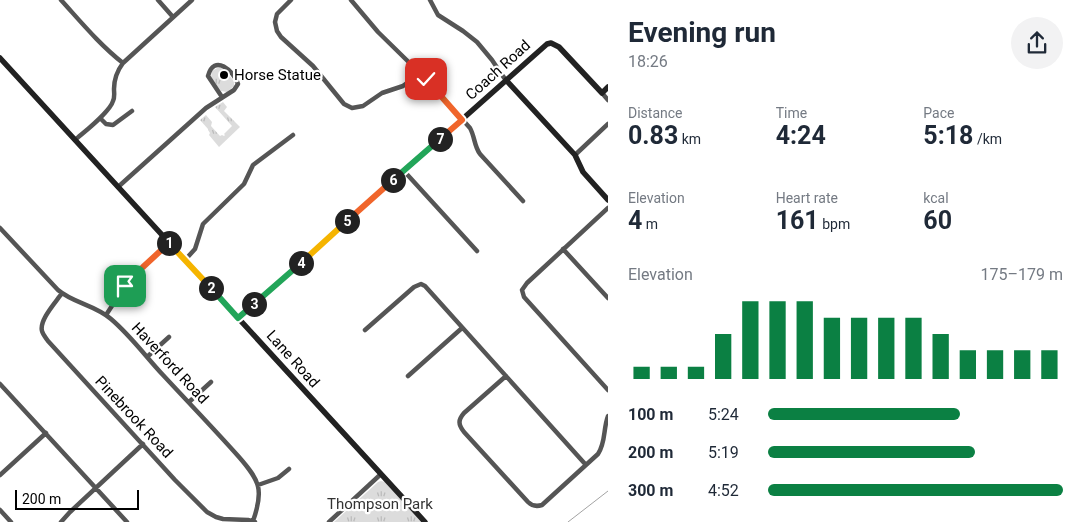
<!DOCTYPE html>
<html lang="en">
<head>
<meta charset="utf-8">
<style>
  body { margin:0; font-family:Roboto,sans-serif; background:#f2f2f3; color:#1f2937; height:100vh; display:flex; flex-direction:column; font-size:19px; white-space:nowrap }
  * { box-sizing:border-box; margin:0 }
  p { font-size:16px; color:#747a83 }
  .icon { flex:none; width:28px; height:28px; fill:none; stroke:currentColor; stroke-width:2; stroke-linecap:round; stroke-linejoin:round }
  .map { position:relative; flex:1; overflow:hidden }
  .drawer { display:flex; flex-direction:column; background:#fff; width:475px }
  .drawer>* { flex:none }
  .scale { position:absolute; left:15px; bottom:12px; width:124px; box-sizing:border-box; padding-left:5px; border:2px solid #000; border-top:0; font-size:14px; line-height:18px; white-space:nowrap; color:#000; -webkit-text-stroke:4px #fff; paint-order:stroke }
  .pin { position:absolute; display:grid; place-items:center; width:42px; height:42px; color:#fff; margin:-21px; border-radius:10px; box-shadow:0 2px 8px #0006 }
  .km { position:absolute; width:25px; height:25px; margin:-12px; border-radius:50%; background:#222; color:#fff; font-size:14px; line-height:25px; text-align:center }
  .round { display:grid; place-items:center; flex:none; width:52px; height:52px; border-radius:26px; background:#f2f2f3 }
  .headline { display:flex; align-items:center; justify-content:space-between; height:85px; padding:0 20px }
  h1 { font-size:28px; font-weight:700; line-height:38px }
  .stats { display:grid; grid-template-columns:repeat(3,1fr); gap:8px; height:85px; padding:5px 20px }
  .stats div { display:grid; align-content:center }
  .stats b { font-size:25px; font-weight:700 }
  .stats small { font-size:14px; font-weight:400 }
  .stats p { font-size:14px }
  .chart { height:140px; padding:10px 20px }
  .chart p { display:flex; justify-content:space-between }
  .chart svg { width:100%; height:90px; margin-top:5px; stroke:#0b8043; stroke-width:6 }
  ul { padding:0 20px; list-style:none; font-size:16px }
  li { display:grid; grid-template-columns:80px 60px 1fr; align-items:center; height:38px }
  li i { height:12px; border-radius:6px; background:#0b8043 }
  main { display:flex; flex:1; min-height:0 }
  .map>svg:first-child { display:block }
  .grass { fill:url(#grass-tufts) }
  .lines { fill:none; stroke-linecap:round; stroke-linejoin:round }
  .stream { stroke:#a3a3a3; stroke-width:1 }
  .street { stroke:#555; stroke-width:4.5 }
  .secondary { stroke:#222; stroke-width:5.5 }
  .split-1-casing { stroke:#fff; stroke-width:10 }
  .split-2-casing { stroke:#fff; stroke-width:10 }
  .split-3-casing { stroke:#fff; stroke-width:10 }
  .split-4-casing { stroke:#fff; stroke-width:10 }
  .split-5-casing { stroke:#fff; stroke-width:10 }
  .split-6-casing { stroke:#fff; stroke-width:10 }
  .split-7-casing { stroke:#fff; stroke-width:10 }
  .split-8-casing { stroke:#fff; stroke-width:10 }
  .split-9-casing { stroke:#fff; stroke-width:10 }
  .split-1 { stroke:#f0652b; stroke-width:6 }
  .split-2 { stroke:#f5b400; stroke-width:6 }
  .split-3 { stroke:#22a559; stroke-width:6 }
  .split-4 { stroke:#22a559; stroke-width:6 }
  .split-5 { stroke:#f5b400; stroke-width:6 }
  .split-6 { stroke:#f0652b; stroke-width:6 }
  .split-7 { stroke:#22a559; stroke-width:6 }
  .split-8 { stroke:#f0652b; stroke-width:6 }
  .split-9 { stroke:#f5b400; stroke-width:6 }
  .poi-dot { fill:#000; stroke:#fff; stroke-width:2 }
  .labels { text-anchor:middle; stroke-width:4.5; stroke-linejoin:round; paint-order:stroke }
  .street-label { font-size:15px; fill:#000; stroke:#fff }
  .poi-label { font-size:15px; fill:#000; stroke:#fff; text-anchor:start }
  .park-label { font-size:15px; fill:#333; stroke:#fff }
</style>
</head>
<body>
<main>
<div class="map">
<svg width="608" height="522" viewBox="0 0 608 522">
  <defs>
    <pattern id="grass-tufts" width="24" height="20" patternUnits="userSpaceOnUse" patternTransform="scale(1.25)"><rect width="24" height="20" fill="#dcdcdc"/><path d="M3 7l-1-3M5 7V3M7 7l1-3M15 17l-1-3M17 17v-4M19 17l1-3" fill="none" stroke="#bbb"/></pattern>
  </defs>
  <rect width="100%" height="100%" fill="#fff"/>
  <path class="grass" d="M219,67L223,68L234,81V86L227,92L221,91L211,77L212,71Z
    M223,102L227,107L224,111L240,127L219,147L209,135L210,133L208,130V129L200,120L206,115L212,122L211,126L220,136L222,135L224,136L225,135L224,134L232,126L215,107Z
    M381,481L385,482L422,522H334L378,482Z"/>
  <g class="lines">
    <path class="stream" d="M568,522L608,491"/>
    <path class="street" d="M61,0C81,22 100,45 123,63
      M158,0L173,17
      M291,0L277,14L275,22L277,31L281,37L313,66L344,104L352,108L363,106L382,93L403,86L420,73
      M351,0L378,32L426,79L470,128C475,137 474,146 480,154L523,201
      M430,0L438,15L463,31L477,42L492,60L502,75L506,80
      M602,93L608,100
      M100,118L106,124L113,125L132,111
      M75,140C84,132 110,112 113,101C115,97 114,93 114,89C114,79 117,71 123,63L192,0
      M575,155L608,124
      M404,171L477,251
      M118,187L206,108L234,90L238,84C234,71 214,53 208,76L222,97
      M608,208L527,283L522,290L524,297L608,390
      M0,228L58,290C73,303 95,305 111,319C131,336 146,357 163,375C189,403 214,429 239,457C260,481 264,490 253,521
      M563,249L608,298
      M185,260L195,249L203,224L244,184L253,165L293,135
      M62,293C56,302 39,320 42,331C43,335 46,338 48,341L175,480L207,512L216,517L223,519L248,520L255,522
      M106,315L125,286L143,267L169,242
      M365,330L414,287L421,284L425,286L586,465
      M147,357L169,337
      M408,376L462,328
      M506,376L464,413C458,420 458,424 464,432L528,502C532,506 536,507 542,505L598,454C606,442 603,429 608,416
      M0,384L127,522
      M189,402L211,382
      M0,475L46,433
      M258,485L278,478L289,469
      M0,510L11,522
      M61,522L70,512L143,444
      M329,522L381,474"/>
    <path class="secondary" d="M0,58L425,522
      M506,80L575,155L583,172L608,200
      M238,318L547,44L551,43L559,47L602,93L608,87"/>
  </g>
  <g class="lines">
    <g class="split-1-casing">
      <path id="split-1" d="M125,286L143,267L169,243"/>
    </g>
    <g class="split-2-casing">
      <path id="split-2" d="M169,243L211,288"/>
    </g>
    <g class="split-3-casing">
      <path id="split-3" d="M211,288L238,318L254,304"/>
    </g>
    <g class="split-4-casing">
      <path id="split-4" d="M254,304L301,263"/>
    </g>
    <g class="split-5-casing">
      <path id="split-5" d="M301,263L347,221"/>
    </g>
    <g class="split-6-casing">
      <path id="split-6" d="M347,221L393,180"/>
    </g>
    <g class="split-7-casing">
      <path id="split-7" d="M393,180L440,139"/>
    </g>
    <g class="split-8-casing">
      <path id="split-8" d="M440,139L462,120L440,95"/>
    </g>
    <g class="split-9-casing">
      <path id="split-9" d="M426,79L440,95"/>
    </g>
    <use href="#split-1" class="split-1"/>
    <use href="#split-2" class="split-2"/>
    <use href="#split-3" class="split-3"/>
    <use href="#split-4" class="split-4"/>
    <use href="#split-5" class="split-5"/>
    <use href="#split-6" class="split-6"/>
    <use href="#split-7" class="split-7"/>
    <use href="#split-8" class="split-8"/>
    <use href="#split-9" class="split-9"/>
  </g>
  <circle class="poi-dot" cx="224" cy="75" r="5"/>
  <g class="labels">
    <g class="street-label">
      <text transform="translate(498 70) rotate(-42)" y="5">Coach Road</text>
      <text transform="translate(293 359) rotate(48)" y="5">Lane Road</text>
      <text transform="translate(170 363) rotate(47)" y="5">Haverford Road</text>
      <text transform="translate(134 417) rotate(47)" y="5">Pinebrook Road</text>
    </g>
    <g class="poi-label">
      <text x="234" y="80">Horse Statue</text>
    </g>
    <g class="park-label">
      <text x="380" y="509">Thompson Park</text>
    </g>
  </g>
</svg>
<div class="scale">200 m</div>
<div class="pin" style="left:125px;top:286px;background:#1e9e55"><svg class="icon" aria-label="arrive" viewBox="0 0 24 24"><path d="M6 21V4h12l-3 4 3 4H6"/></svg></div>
<div class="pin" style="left:426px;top:79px;background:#d93025"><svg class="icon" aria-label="check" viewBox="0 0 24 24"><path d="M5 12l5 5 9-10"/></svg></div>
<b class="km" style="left:169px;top:243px">1</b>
<b class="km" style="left:211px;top:288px">2</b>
<b class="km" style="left:254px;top:304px">3</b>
<b class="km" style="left:301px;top:263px">4</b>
<b class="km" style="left:347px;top:221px">5</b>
<b class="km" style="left:393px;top:180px">6</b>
<b class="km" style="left:440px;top:139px">7</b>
</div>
<section class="drawer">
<div class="headline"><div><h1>Evening run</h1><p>18:26</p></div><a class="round"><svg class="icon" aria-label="share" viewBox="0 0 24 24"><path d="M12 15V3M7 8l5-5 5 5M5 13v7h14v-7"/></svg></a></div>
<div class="stats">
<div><p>Distance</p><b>0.83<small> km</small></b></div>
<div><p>Time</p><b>4:24</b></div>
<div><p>Pace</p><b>5:18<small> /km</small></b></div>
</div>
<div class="stats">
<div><p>Elevation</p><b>4<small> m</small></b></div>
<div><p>Heart rate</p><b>161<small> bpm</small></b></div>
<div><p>kcal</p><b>60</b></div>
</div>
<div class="chart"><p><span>Elevation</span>175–179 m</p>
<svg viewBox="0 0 160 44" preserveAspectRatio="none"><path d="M5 44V38M15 44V38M25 44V38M35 44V22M45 44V6M55 44V6M65 44V6M75 44V14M85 44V14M95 44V14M105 44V14M115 44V22M125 44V30M135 44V30M145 44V30M155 44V30"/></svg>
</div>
<ul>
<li><b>100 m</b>5:24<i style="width:65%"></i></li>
<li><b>200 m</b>5:19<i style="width:70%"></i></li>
<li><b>300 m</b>4:52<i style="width:100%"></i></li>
</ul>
</section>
</main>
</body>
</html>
